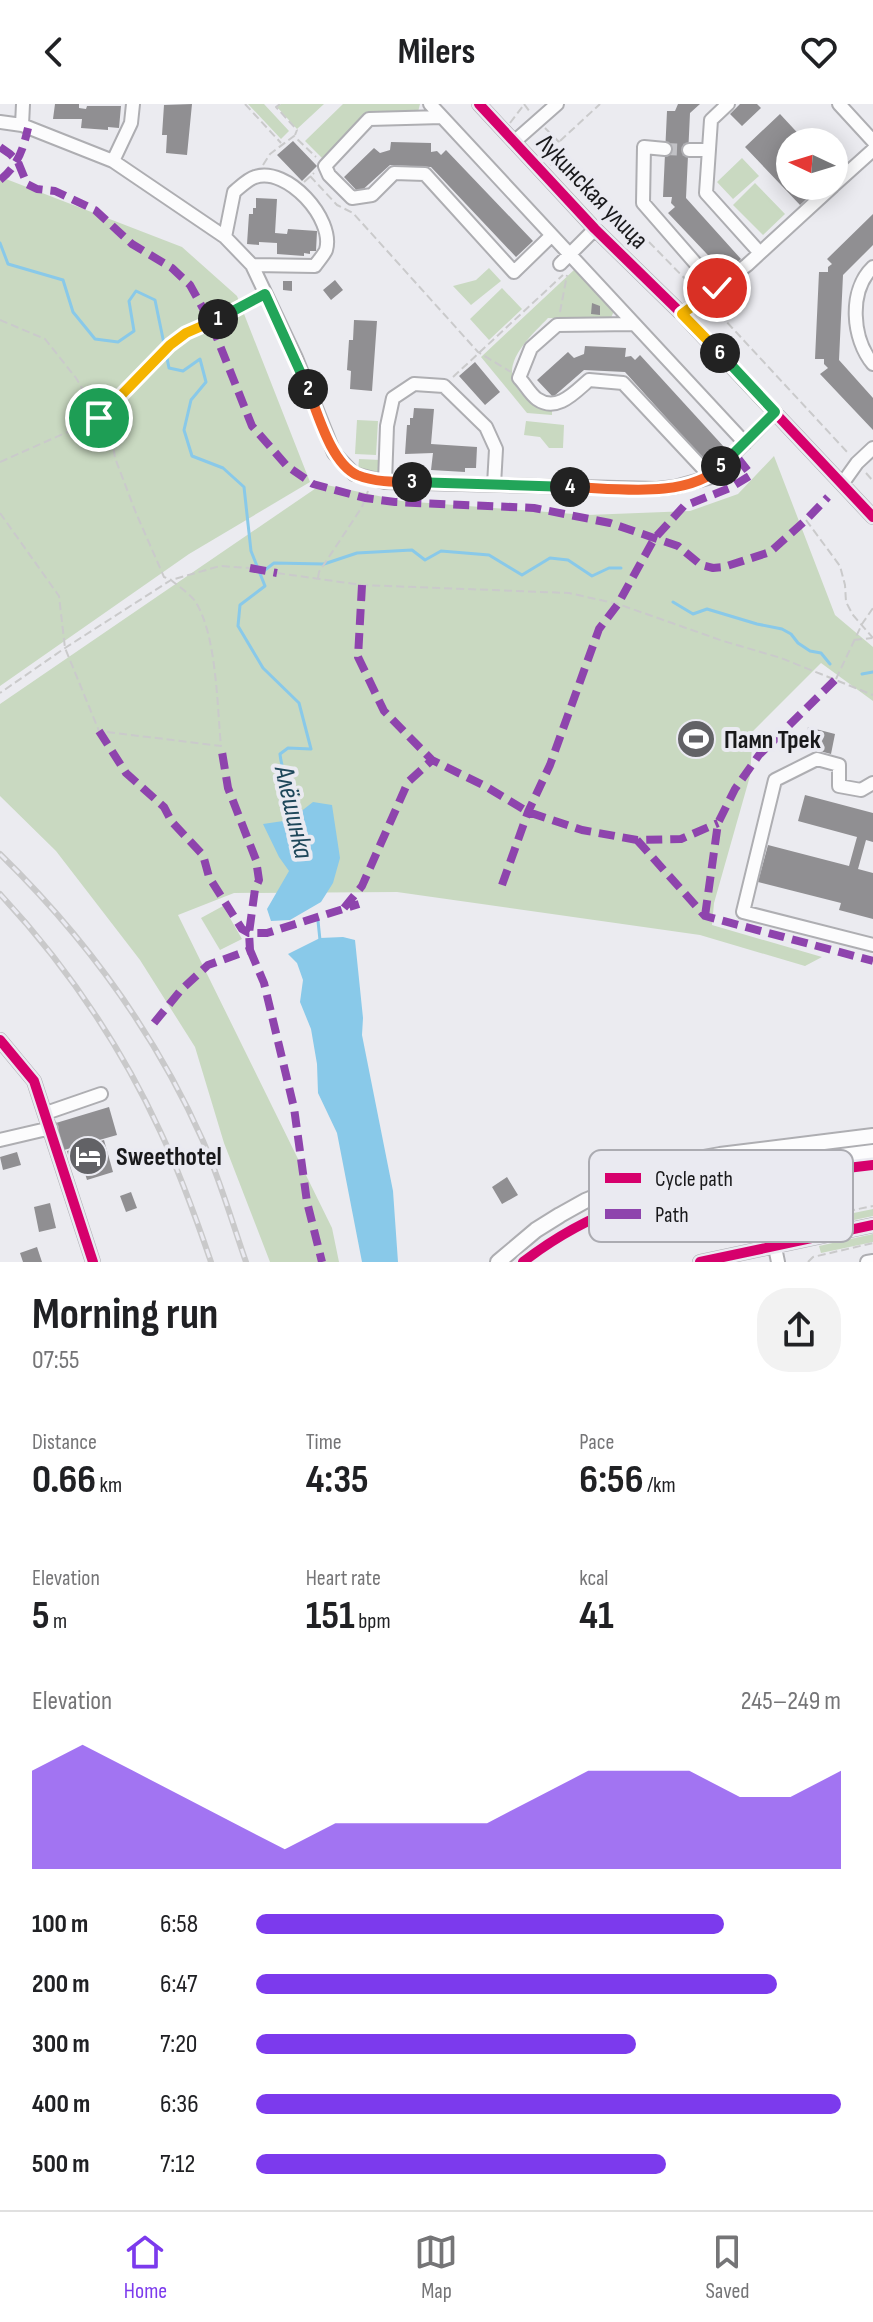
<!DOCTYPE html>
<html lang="en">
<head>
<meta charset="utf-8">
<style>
  body { margin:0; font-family:"Sofia Sans Condensed",sans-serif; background:#f2f2f2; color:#202124; height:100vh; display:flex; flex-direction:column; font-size:30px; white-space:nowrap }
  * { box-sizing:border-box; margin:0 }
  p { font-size:26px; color:#757577 }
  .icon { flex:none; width:44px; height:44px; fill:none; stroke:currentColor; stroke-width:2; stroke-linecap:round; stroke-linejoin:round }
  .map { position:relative; height:1158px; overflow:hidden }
  .panel { display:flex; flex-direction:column; background:#fff; flex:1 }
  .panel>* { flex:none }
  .needle { width:52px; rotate:274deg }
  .buttons { position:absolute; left:776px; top:24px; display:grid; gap:16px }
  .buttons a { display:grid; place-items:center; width:72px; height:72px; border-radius:50%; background:#fff; box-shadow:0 4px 20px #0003; font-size:40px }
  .pin { position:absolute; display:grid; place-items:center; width:68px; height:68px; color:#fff; margin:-34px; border:4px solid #fff; border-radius:50%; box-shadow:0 2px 8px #0007 }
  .km { position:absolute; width:40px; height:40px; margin:-20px; border-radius:50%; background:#222; color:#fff; font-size:22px; line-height:40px; text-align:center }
  .round { display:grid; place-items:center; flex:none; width:84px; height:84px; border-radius:32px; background:#f2f2f2 }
  .head { display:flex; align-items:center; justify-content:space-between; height:136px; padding:0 32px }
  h1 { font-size:44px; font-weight:700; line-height:60px }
  .stats { display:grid; grid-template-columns:repeat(3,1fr); gap:12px; height:136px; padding:8px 32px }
  .stats div { display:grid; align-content:center }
  .stats b { font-size:40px; font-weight:700 }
  .stats small { font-size:22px; font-weight:400 }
  .stats p { font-size:22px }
  .chart { height:224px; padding:16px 32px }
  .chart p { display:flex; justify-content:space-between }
  .chart svg { width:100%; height:144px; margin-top:8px; fill:#7c3aed; opacity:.7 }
  ul { padding:0 32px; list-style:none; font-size:26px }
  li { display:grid; grid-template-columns:128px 96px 1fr; align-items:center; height:60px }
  li i { height:20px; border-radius:10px; background:#7c3aed }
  header { display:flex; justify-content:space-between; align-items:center; height:104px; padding:0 32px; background:#fff; font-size:36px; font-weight:700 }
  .tabs { display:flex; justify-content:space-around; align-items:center; height:112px; border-top:2px solid #e0e0e0; background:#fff; font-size:22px; color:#757577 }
  .tabs a { display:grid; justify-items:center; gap:4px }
  .tabs .current { color:#7c3aed }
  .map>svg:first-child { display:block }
  .green { fill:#c9d9c1 }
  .water { fill:#89c9e9 }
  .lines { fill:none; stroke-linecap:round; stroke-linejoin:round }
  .stream { stroke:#89c9e9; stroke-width:3 }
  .building { fill:#908f92 }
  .minor-tunnel { stroke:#c1c1c5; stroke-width:12; stroke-dasharray:12 6; stroke-linecap:butt }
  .minor-casing { stroke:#aeaeb2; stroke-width:16 }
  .major-casing { stroke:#aeaeb2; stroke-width:18 }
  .path { stroke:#cacacb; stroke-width:2; stroke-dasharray:8 4; stroke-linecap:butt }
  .minor { stroke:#fcfcfd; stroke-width:12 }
  .major { stroke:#fcfcfd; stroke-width:14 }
  .rail-casing { stroke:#c9c9ca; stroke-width:6 }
  .rail { stroke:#eaeaf1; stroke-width:3; stroke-dasharray:9; stroke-linecap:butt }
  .quiet { stroke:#8e44ad; stroke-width:8; stroke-dasharray:16 8; stroke-linecap:butt }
  .cycleway-casing { stroke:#eaeaf1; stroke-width:15 }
  .cycleway { stroke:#d6006c; stroke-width:10 }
  .split-1-casing { stroke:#fff; stroke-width:16 }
  .split-2-casing { stroke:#fff; stroke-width:16 }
  .split-3-casing { stroke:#fff; stroke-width:16 }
  .split-4-casing { stroke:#fff; stroke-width:16 }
  .split-5-casing { stroke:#fff; stroke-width:16 }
  .split-6-casing { stroke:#fff; stroke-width:16 }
  .split-7-casing { stroke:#fff; stroke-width:16 }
  .split-1 { stroke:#f5b400; stroke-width:10 }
  .split-2 { stroke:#22a559; stroke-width:10 }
  .split-3 { stroke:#f0652b; stroke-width:10 }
  .split-4 { stroke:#22a559; stroke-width:10 }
  .split-5 { stroke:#f0652b; stroke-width:10 }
  .split-6 { stroke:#22a559; stroke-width:10 }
  .split-7 { stroke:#f5b400; stroke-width:10 }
  .labels { text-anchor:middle; stroke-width:8; stroke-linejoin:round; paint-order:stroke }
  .street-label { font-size:26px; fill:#19191b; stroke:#eaeaf1 }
  .poi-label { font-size:26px; font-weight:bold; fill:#19191b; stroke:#eaeaf1; text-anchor:start }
  .water-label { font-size:28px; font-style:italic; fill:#1f475a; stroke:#eaeaf1 }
  .key { fill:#eaeaf1; stroke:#ababb1; stroke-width:2 }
  .key-label { font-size:22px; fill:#19191b }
</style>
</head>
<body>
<header><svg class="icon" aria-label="back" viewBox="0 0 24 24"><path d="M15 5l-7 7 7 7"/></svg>Milers<svg class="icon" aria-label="heart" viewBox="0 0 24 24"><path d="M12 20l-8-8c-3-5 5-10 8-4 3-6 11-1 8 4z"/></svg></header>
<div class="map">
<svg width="873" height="1158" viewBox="0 0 873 1158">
  <rect width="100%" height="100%" fill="#ebebf0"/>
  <path class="green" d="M248,0H264L289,27L281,35Z
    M281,0H324L297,25L277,3Z
    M343,0H420L418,8L367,9L324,56L305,37Z
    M742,54L759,72L733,95L717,78Z
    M0,75H6L182,143L237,192L310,378L189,450L0,582Z
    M755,79L785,110L763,131L733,101Z
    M489,164L501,177L471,201L453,182L476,176Z
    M575,165L614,207L610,216L548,214C527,236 491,267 528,295C534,300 544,303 552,306V311L527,309L481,253Z
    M502,184L522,205L489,236L470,215Z
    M357,316L378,317L376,351L355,350Z
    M526,317L564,321L563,344H549L540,333L524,331Z
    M774,352L835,511L873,543V597L821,559L753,627L750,672L714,799L712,821L822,853L805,862L700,831L397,788L234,789L178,811L332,1124L339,1158H270L224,1039L195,943L140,856L56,747L0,692V600L322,380L402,397L587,411L690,407L738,390Z
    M359,355L381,356L380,368L358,367Z
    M223,802L242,835L220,846L201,814Z
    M873,1105V1112L816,1124L815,1117Z
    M873,1130V1138L821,1149L819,1142Z"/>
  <path class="water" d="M313,698L332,701L340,754L333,779L321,798L290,816L271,817L267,805L289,767L279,753L263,720L290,716Z
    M343,833L355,836L363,914L362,931L393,1087L398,1158H362L337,1029L318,989L317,960L311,925L300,898L303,876L297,859L288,850L320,834Z"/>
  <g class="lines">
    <path class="stream" d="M0,139L8,160L63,176L73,208L95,235L118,238L134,227L129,197L136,187L155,196L169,264L183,267L200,255L206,278L191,296L184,326L192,352L223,364L244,383L251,447L265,482L240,501L238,522L263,564L299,599L311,645L288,644L280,650C282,672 294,690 298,711
      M261,469L274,459L324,460L357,449L412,446L425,456L441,447L489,451L522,471L550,454L568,456L592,472L609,464H621
      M673,498L693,510L707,505L757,520L782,525L791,530L798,539L810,547L821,549L830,560
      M862,570L873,568
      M318,817L320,836"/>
  </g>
  <path class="building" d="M55,0H79V4L86,5L87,2H121L119,24L108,23V26L81,24L82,15H53Z
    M192,0L187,51L166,49L167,31H162L164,1Z
    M678,0H700L690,9L686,94L741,155L725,169L668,109L675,103L671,99L672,93H663L667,7H675Z
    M740,0H757L761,4L742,22L730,10Z
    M780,10L806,38H790V82H820L800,101L745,43Z
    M293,37L317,62L302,77L277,51Z
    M391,38L431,39V48L437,47L441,51L446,46L533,137L516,153L431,63L390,61L359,89L344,73L374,44L380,49L390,46Z
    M256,94L277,95L275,129L287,130L288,125L317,127L316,147H310V150L304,149V152L277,150V139L259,138V141L247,140L249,110H253V104H256Z
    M873,110V141L843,171L839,256L873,294V326L820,270L828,264L824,260V255H815L819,168H828V163L832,160L827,155Z
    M335,176L343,186L331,196L323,186Z
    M283,177H292V187L283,186Z
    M592,199L600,202V211L591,210Z
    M354,216L377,217L372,287L350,285L351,267L347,266L349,236H353Z
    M585,242L626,244L625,253L631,252L635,256L640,251L725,344L708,360L625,268L584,266L553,293L537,276L568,248L574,254L584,250Z
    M475,258L500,288L485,301L459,272Z
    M414,304L434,305L431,340L477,343L476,364H465V368L431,366L433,349L405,350L407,321H410V314H413Z
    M808,623L835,630L831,650L804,643Z
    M805,691L873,709V738L866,736L858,765L873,769V815L839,806L841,799L758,778L768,741L849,762L857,733L798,717Z
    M109,1003L117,1031L64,1046L56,1019Z
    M104,1036L113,1068L87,1076L81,1057L71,1061L67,1047Z
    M17,1048L21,1061L3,1066L0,1053Z
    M507,1073L518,1091L502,1100L492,1083Z
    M131,1088L137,1104L126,1108L120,1092Z
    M50,1099L56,1124L39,1128L34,1103Z
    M37,1143L42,1158H23L20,1149Z"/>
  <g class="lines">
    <path class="minor-tunnel" d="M665,45L689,46"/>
    <g class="minor-casing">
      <path id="minor" d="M23,0L22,21L113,57L225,133L252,161L296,254L334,349L354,370L385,378L657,385L675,383L711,373L775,308
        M430,0L745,339
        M479,0L595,125L682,210L873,413
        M728,0L711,16L706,89L760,149
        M839,0L873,37
        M442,13L369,15L325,62L329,71L352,94L372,91L394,69L425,70L514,168L551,132
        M0,18L22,21
        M515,37L557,0
        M665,45L644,43L643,99L717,184
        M689,46H709
        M113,57L131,19L133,0
        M834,81L873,46
        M225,133L234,88C240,83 248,75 255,73C287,62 335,115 326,146C324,151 318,157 315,162L252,161
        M560,160L595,125
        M873,163C848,187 852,235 873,260
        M682,210L747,161L833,82
        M633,220L557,221L531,244L519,274C525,280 530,290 537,295C557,309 575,288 589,276L623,279L711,373
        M385,378L387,322L393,294L414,280L444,282L486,323L496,345L494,381
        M842,380L857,359L873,344
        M873,679L861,686L839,682V661L817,655L775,676L743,808L873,841
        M0,936L34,977L93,1158
        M46,1009L101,990
        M0,1036L51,1024
        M757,1055L778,1158
        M700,1158L873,1121
        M867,1158L873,1157"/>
    </g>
    <g class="major-casing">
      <path id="major" d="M646,1077L873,1048
        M498,1158L536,1126L560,1111L585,1097L661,1066L692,1056L720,1051L873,1032"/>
    </g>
    <path class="path" d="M245,0L281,39
      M280,0L276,3L297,26L295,31
      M524,0L530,8
      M510,19L523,2
      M545,24L559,38V44L563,50L695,185
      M560,37L600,0
      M263,61L270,50L294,32L316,53
      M550,61L563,50
      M310,72L337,101L353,109L478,248L511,268
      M304,78L314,69
      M711,201L848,349
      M560,208L567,171
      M0,216L45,235L76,274L112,334L115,354L136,409L164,473L171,476L65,544L0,589
      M453,273L563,171
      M0,358L99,314L170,241L186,229L211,219L255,196
      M866,369L873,377
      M0,409L59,492L65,544L99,627L221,642C217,602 217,531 195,497C189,489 178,482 171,476L220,462L250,464
      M806,416L840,462L845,481L846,498L853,511L873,534
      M277,469L362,481L569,489L618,500L723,537L781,554L873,591
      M318,474L319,468L362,403L368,387
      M854,536L872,534
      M836,575L862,520L873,504
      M746,1079L752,1086
      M780,1111L785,1118L789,1119L873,1102
      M808,1158L813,1153L873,1139"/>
    <use href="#minor" class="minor"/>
    <use href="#major" class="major"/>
    <g class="rail-casing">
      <path id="rail" d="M0,750C85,833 155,929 203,1037C220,1076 232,1118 246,1158
        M0,790C65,860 120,940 160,1027C180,1069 196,1114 211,1158"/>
    </g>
    <use href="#rail" class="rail"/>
    <path class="quiet" d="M0,43L10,50L18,58L27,80L37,85L55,87L95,106L132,140L172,164L190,181L211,219L252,322L287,362L313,380L365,394L395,398L534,404L610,419L678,442L701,461L713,464L724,463L770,448L806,416L828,393
      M0,76C18,61 23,46 28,24
      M250,464L277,469
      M362,481L358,553L384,607L432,656L485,682L528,708L582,726L637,736L681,735L718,719
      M99,627L126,669L164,703L172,718L203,751L209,773L242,825L249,829H267L359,800
      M637,736L705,812L873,857
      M502,781L528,708L550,661L599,525L618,500L654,435L684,402L730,384L751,371L734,349
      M344,804L362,782L408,678L432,656
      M705,812L718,719L735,685L759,651L835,576
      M250,846L264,879L294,1004L307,1098L322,1158
      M154,919L181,886L208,861L250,846L249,829L255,785L259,776L256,756L228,684L221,642"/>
    <g class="cycleway-casing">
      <path id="cycleway" d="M479,0L595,125L682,210L873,413
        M0,936L34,977L93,1158
        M523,1158C589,1107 657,1085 739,1077C754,1081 774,1076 788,1071L873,1061
        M700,1158L873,1121"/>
    </g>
    <use href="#cycleway" class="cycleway"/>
  </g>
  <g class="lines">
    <g class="split-1-casing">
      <path id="split-1" d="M99,314L170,241L186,229L218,215"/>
    </g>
    <g class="split-2-casing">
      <path id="split-2" d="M218,215L265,190L308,285"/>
    </g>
    <g class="split-3-casing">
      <path id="split-3" d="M308,285C318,310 331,359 357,371C374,378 394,378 412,378"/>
    </g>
    <g class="split-4-casing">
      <path id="split-4" d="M412,378L570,383"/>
    </g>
    <g class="split-5-casing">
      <path id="split-5" d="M570,383C614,384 688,396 721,362"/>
    </g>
    <g class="split-6-casing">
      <path id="split-6" d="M720,249L775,308L721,362"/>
    </g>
    <g class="split-7-casing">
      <path id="split-7" d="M717,184L682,210L720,249"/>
    </g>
    <use href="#split-1" class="split-1"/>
    <use href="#split-2" class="split-2"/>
    <use href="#split-3" class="split-3"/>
    <use href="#split-4" class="split-4"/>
    <use href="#split-5" class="split-5"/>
    <use href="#split-6" class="split-6"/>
    <use href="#split-7" class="split-7"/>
  </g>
  <defs>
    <g id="stadium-disc" transform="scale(2)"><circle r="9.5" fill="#626266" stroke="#eaeaf1"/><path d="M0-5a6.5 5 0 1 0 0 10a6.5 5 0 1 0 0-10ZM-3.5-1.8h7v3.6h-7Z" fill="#fff"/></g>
    <g id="hotel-disc" transform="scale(2)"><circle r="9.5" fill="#626266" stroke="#eaeaf1"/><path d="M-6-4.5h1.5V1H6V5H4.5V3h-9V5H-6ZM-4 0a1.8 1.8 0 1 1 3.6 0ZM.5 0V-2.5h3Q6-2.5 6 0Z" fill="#fff"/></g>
  </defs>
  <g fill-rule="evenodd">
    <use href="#stadium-disc" x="696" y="635"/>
    <use href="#hotel-disc" x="88" y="1052"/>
  </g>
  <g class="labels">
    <g class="street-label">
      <text transform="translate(593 87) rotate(46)" y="9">Лукинская улица</text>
    </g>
    <g class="poi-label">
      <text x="724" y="644">Памп Трек</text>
      <text x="116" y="1061">Sweethotel</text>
    </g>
    <g class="water-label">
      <text transform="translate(295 708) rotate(77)" y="10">Алёшинка</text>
    </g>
  </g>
  <rect x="589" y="1046" width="264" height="92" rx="12" class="key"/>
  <rect x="605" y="1069" width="36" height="10" fill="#d6006c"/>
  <rect x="605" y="1105" width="36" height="10" fill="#8e44ad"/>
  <g class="key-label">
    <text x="655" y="1082">Cycle path</text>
    <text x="655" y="1118">Path</text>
  </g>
</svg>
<div class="buttons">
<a><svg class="needle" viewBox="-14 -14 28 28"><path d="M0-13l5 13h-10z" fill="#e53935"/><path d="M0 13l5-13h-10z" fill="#757577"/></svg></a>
</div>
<div class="pin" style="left:99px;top:314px;background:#1e9e55"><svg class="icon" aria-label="arrive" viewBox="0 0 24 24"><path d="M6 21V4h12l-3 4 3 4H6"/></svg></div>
<div class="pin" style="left:717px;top:184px;background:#d93025"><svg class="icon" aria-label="check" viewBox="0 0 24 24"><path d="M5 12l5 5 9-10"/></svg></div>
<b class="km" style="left:218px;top:215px">1</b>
<b class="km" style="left:308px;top:285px">2</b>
<b class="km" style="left:412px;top:378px">3</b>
<b class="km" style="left:570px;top:383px">4</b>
<b class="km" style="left:721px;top:362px">5</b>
<b class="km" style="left:720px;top:249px">6</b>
</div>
<section class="panel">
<div class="head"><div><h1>Morning run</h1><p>07:55</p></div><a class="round"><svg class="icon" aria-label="share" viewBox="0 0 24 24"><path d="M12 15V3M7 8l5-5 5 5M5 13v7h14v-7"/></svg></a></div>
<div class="stats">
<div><p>Distance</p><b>0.66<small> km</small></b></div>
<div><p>Time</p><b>4:35</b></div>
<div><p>Pace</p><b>6:56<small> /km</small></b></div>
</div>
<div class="stats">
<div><p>Elevation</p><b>5<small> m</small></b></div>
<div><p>Heart rate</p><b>151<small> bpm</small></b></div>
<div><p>kcal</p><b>41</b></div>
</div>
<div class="chart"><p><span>Elevation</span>245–249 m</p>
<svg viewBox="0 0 160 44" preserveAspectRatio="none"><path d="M0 44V14L10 6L20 14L30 22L40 30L50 38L60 30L70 30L80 30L90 30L100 22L110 14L120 14L130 14L140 22L150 22L160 14V44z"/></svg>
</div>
<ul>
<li><b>100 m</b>6:58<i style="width:80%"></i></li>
<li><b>200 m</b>6:47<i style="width:89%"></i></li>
<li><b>300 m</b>7:20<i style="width:65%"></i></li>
<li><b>400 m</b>6:36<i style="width:100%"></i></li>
<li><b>500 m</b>7:12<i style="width:70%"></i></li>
</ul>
</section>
<nav class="tabs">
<a class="current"><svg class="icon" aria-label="home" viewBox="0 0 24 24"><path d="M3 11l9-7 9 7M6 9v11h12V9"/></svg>Home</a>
<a><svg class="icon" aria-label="map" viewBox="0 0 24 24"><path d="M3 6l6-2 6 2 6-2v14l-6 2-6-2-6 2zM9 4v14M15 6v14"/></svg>Map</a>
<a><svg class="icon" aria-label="saved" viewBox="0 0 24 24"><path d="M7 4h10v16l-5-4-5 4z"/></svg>Saved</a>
</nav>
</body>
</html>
